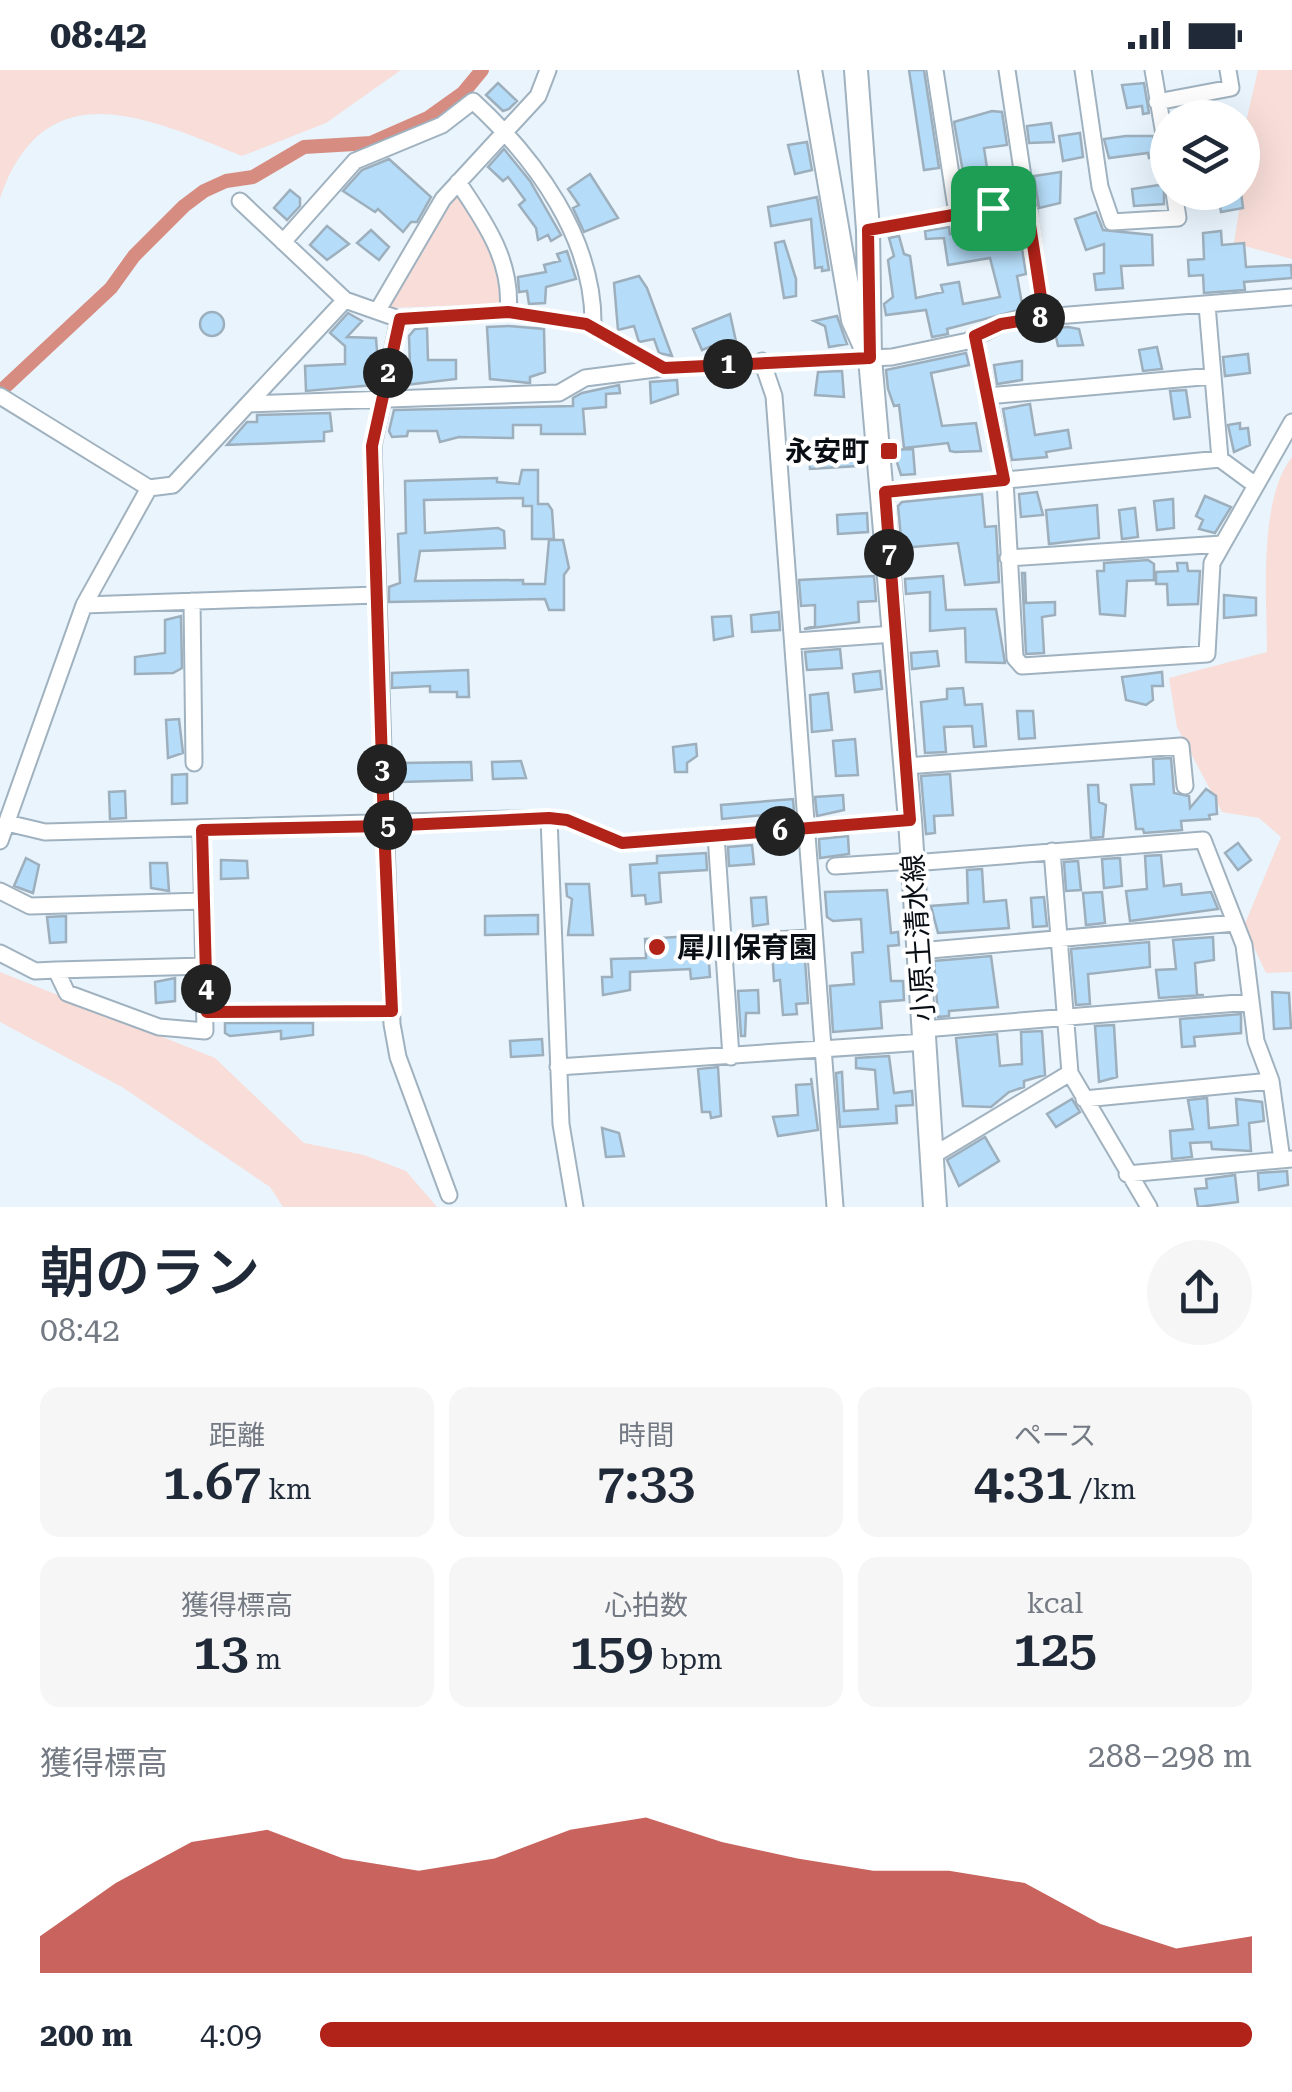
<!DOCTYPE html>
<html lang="ja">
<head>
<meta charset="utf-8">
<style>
  body { margin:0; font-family:"Roboto Serif","Noto Sans JP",serif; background:#f6f6f7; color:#1f2937; height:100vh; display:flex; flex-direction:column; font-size:38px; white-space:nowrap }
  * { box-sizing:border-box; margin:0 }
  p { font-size:32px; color:#747a83 }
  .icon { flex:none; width:55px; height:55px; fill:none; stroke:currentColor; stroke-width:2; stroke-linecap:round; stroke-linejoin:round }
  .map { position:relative; height:1137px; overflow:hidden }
  .side { display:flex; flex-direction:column; background:#fff; flex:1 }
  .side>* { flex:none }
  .tools { position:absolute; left:1150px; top:30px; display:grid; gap:20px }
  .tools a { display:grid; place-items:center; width:110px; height:110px; border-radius:50%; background:#fff; box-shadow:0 10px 40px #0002; font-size:50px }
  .pin { position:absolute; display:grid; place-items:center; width:85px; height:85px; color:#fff; margin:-42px; border-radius:20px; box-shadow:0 5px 15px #0006 }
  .km { position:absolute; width:50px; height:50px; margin:-25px; border-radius:50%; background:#222; color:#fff; font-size:28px; line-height:50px; text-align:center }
  .round { display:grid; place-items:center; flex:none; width:105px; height:105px; border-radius:52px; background:#f6f6f7 }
  .headline { display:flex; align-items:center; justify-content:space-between; height:170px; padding:0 40px }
  h1 { font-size:55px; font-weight:600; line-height:75px }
  .figures { display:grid; grid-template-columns:repeat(3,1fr); gap:15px; height:170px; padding:10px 40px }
  .figures div { display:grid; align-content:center; border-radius:20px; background:#f6f6f7; text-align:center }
  .figures b { font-size:50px; font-weight:600 }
  .figures small { font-size:28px; font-weight:400 }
  .figures p { font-size:28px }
  .chart { height:280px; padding:20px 40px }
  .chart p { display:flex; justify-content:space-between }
  .chart svg { width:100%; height:180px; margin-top:10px; fill:#b12219; opacity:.7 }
  ul { padding:0 40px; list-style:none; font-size:32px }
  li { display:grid; grid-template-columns:160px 120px 1fr; align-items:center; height:75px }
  li i { height:25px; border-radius:12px; background:#b12219 }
  .status { display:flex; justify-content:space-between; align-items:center; height:70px; padding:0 50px; background:#fff; direction:ltr }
  .status svg { height:28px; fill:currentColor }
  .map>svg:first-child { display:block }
  .green { fill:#f8ddd8 }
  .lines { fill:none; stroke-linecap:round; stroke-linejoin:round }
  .canal { stroke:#d78c81; stroke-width:14 }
  .building { fill:#b5dcf8; stroke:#9dafbc; stroke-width:2.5 }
  .street-casing { stroke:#a0b2bf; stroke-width:19 }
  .secondary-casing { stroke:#a0b2bf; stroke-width:26 }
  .street { stroke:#fff; stroke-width:15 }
  .secondary { stroke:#fff; stroke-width:22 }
  .route-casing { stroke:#fff; stroke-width:20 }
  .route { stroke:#b12219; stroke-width:12 }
  .poi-dot { fill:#b12219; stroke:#fff; stroke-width:4 }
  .labels { text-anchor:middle; stroke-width:8; stroke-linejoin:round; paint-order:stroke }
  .poi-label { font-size:28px; font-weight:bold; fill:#090f14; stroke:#fff; text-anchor:end }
  .street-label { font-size:28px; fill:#090f14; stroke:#fff }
</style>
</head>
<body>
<div class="status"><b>08:42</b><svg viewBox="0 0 49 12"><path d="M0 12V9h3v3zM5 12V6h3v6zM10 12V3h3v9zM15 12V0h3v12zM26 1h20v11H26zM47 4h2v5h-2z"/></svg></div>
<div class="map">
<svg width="1292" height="1137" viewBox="0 0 1292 1137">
  <rect width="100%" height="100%" fill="#e9f4fd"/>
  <path class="green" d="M0,0H401L326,53L242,86C145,46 44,0 0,128Z
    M1258,0H1292V189L1234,173L1242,122L1243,65Z
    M457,125C484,158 497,184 504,226L498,234L389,238V231Z
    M1292,387V902L1266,903L1244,856L1281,767L1259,748L1222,742L1177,657L1169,608L1267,582C1267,529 1258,430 1292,387Z
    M0,902L215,988L304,1073L364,1085L406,1101L437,1137H283L270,1117L122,1017L0,952Z"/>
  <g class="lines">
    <path class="canal" d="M4,318L111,218L134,186L184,136L204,121L226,111L253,107L304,77L371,73L428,48L463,23L482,0"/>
  </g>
  <path class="building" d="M909,0H924L939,98L924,100Z
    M498,13L517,31L509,39L503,41L486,25Z
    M1144,13L1149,43L1143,44L1142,36L1127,38L1122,15Z
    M992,41L1002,42L1007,75L984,78L987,98L963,102L954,52Z
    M1051,53L1054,72L1029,73L1027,56Z
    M1080,63L1083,87L1063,91L1059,66Z
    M1126,66H1153L1156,87L1149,88L1148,83L1109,88L1104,69Z
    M807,72L812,100L795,104L788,75Z
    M504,79L530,111L561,165L551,171L548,165L538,170L536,158L519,135L525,130L508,107L503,111L488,97Z
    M389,89L431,127L417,152H411L403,162L378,139L375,142L343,121L362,100Z
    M1011,102L1014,121L1008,122L1009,129L997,128L993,104Z
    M1061,102L1060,133L1039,138L1034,106Z
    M590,104L618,148L584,162L573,138L579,135L568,119Z
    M1159,115L1164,116V134L1134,136L1132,119Z
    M290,120L300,128V136L287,150L274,138Z
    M1218,122H1241L1243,138L1221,142Z
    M817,127L829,200L822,201V197L815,198L811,149L771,156L768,137Z
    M1096,142L1103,160L1152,165L1153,195L1121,196L1123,218L1096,220L1094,204L1104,203V174L1086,180L1075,149Z
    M993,150L1018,152L1026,204L1017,206L1023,239L947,259L948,264L932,267L926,240L886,245L884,234L893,227L888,190L894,186L889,168L899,166L904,184L910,186L916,228L943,222L941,215L959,212L963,234L1000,227L990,188L948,195L944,168L926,169L925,161L949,157L950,164L979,159L978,152Z
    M327,156L349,174L327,190L310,175Z
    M371,160L389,177L379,190L357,173Z
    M1221,161L1222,175L1244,173L1246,197L1291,195L1292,208L1244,212L1245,220L1204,223L1203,205L1189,206L1188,190L1204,189L1203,163Z
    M784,171L796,209V226L784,228L775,173Z
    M567,181L576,209L546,217L545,233L529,234L527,221L519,222L518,207L546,202L544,195L560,191L557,184Z
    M639,206L647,218L672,286L659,283L654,269L639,272L634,256L618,260L614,213Z
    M200 254a12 12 0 1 1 24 0a12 12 0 1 1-24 0Z
    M348,243L362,251L347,267L376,268L378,294L374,315L306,321L305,296L345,294V276L330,263Z
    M730,244L737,276L723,282L719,273L702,280L693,259Z
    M837,246L847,274L829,277L825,256L814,251Z
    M509,256L544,259L545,302L530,307V313L490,309L487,257Z
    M1068,257L1079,259L1083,275L1058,276L1054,258Z
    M427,258L428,290H456V309L405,315L403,296H410L409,266L415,259Z
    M1157,277L1162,299L1143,301L1139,280Z
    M966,283L969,295L931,303L942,356L976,353L981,381L955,382L950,381L948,373L904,378L899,335L894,336L888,319L886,300Z
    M1248,284L1250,303L1225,306L1223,287Z
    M1022,291V310L997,314L994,295Z
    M842,301L844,327L815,325L818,302Z
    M677,310L678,324L651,333L650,312Z
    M619,315L620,323L606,324V337L583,339L585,364H541V355H513V368L459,367L440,372L437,361H408L407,366L392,367L389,361L394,340L573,336V328L582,323Z
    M1186,320L1190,347L1174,349L1170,321Z
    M1030,334L1035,365L1068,360L1071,378L1046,382L1047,387L1012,390L1003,339Z
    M330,343L332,361L324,362V371L227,375L247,352H257V345Z
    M1240,353V359L1248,358L1250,375L1234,382L1228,355Z
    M860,371L858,396L810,399L809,377Z
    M913,379L915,404L901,405L893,380Z
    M522,400H538V434H548L552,440L554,469H532V436H523V428L424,430L425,463L498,458L504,461L505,478L420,481L415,511L523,510V514H545L549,470H563L569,498L564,505V540H549L545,529L389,532V517L400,513L398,464L406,463L405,411L497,408V412L519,414Z
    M1037,422L1043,445L1021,447L1019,424Z
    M982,424L985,457L996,456L999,512L965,515L958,473L902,478L898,436L902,432Z
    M1205,426L1231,437L1215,463L1199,459L1203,450L1196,446Z
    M1173,429L1174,458L1157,460L1154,431Z
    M1097,435L1099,468L1049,474L1046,440Z
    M1135,438L1138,467L1122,469L1119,440Z
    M867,443L868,462L838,464L837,445Z
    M1148,490L1154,494V510L1127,511L1125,546L1100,544L1097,501H1104V493Z
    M1177,493H1187L1188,501H1200L1198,534L1168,535L1167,514H1156V502L1178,501Z
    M1022,503H1025L1026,533L1055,532V545L1042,547L1044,583L1026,584Z
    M874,506L876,531L858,532L859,552L804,559L815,556V535L801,536L799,510Z
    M943,506L946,540L996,539L1005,593L966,592L965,558L930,561V522L906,524L905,509Z
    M1224,525L1256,528V545L1224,548Z
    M779,542L780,560L752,562L751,545Z
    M181,546L182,598L173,603L135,604V587L165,583V550Z
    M731,546L733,566L714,570L712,547Z
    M840,579L842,598L807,600L805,582Z
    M937,581L939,596L912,599L911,583Z
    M468,600L469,627H457V622H430V616L392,618V603Z
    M880,601L882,619L855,622L853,604Z
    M1162,602L1163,616H1152L1153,630L1146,635L1126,630L1122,607Z
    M963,618L965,635L982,634L986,676L974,677L972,656L944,657L946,682L925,683L921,632L947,629V619Z
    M828,623L832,660L812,662L810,625Z
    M1017,641H1033L1035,668L1019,669Z
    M179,649L183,683L168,688L166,650Z
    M855,669L858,705L836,706L833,671Z
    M696,674L697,686L687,693V702H675L673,677Z
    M1171,688L1174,723L1189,726L1190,738L1206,719L1216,726L1217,744L1209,745L1210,749L1181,751L1182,760L1144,763L1143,759H1136L1131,715L1154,714L1153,689Z
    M521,691L526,708L493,709L492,692Z
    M471,692L472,710L401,712L400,693Z
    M187,704V733L172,734V705Z
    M950,704L953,745L934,746L935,763L926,764L921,706Z
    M1088,715H1098L1099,732L1106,735L1103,767L1091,768Z
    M125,721L126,748L110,749L109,722Z
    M843,725L844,740L817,746L815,727Z
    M793,729L794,742L722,749L721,735Z
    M848,766L849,784L820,788L819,769Z
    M1238,773L1251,790L1238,800L1225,783Z
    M752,775L754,794L729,796L728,777Z
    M706,783L707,800L659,803L661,832L646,834L645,825L632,826L630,795L657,793V786Z
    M1161,785L1164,816L1181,814L1182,825L1211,822L1218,839L1130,851L1126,821L1147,819L1145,786Z
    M26,788L39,795L33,823L14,816Z
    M1120,788L1122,816L1104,818L1102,789Z
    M221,790L247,791L248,808L221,809Z
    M1078,791L1081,820L1066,821L1064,792Z
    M150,793H167L169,821L151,818Z
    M982,799L984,832L1006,830L1009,858L938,863L931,836L968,833L967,800Z
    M566,814H589L593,865H568L572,829L567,826Z
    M887,820L891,863L898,862L899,875L888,876L891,911H903L904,930L880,932L882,958L833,962L830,916L854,914L852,883L863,882L861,849L833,851L827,847L825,822Z
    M1102,822L1105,853L1086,855L1083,823Z
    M766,827L768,854L753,856L751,828Z
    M1044,827L1047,856L1033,857L1031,828Z
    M538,845V864L485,865V846Z
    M66,846V872L50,873L47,847Z
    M803,860L808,933L796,934L797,944L783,945L780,910L774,911L771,862Z
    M707,865L710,907L691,909L690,899L630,902V920L603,925L602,907H612L611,889L646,888L645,869Z
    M1213,867L1214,890L1195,893L1197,925H1204L1159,928L1156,900L1176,899L1173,870Z
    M1149,872L1150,897L1088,904L1090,934L1076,935L1071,879Z
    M991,886L998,937L949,941V946L938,947L934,891Z
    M175,908V931L156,933L155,912Z
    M758,920L759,943H746L745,966H741L738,921Z
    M1272,922L1289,923L1291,958L1274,959Z
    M1241,944V963L1194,967L1195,976L1182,977L1180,949Z
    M225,953H313V965L281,969V961L230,966L225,963Z
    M1114,955L1117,1007L1099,1012L1095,956Z
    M1042,961L1045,1005L1024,1011V1017L1009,1022L991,1037L963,1036L956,968L997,964L1000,996L1022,994L1021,962Z
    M542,969L543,985L511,987L510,971Z
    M889,986L894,1023L912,1021L913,1035L896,1036L897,1053L840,1057L836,1003L842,1002L844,1041L878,1039L875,1000L856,998V988Z
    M718,997L721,1046L711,1048L710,1042H702L698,999Z
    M811,1008L818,1060L778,1066L773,1047L798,1045L796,1015L812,1014Z
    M1207,1028L1209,1058L1238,1055L1236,1029L1262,1032L1264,1051L1249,1053L1251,1081L1212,1079L1211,1072L1190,1073L1192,1087L1172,1089L1170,1061L1193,1059L1188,1030Z
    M1072,1029L1080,1042L1056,1057L1047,1044Z
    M602,1058L619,1063L624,1086L606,1087Z
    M985,1067L999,1091L959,1116L947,1090Z
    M1287,1101L1288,1115L1259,1120L1258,1103Z
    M1235,1105L1238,1132L1198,1137L1195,1119L1207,1118L1206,1109Z"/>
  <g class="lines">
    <g class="street-casing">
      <path id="street" d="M1007,0L1044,247
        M1083,0L1100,117L1112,152L1178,148L1174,122
        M1153,0L1168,88
        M1157,32L1231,18L1228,0
        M458,112C485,152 513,192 508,242
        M240,131L345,230L399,249L508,242L586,254L663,298
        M957,144L993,139L1029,142
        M868,160L957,144L935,0
        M283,172L355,91L442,55L473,31C535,88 595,169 593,257
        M345,230L248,334L559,323L585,308L663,298L892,287L968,271L1001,254L1044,247L1292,227
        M1207,235L1220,389L1254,414
        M378,240L443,129L538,26L548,0
        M399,249L373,376L392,954L398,987L449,1125
        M975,266L1005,410L1015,588L1022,596L1207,584L1212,493L1292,352
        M762,291L774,326L835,1137
        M0,326L149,418L84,535L0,771
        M987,326L1213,306
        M149,418L173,415L248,334
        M885,422L1220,389
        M1008,488L1222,474
        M192,531L194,693
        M84,535L376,525
        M795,571L894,564
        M906,696L1181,676L1185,716
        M549,748L561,1054L575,1137
        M7,753L45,762L549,748L567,750L622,773L910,750
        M716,765L731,987
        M1052,781L1070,1003L1149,1137
        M913,793L1203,770L1244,875L1256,971L1271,1011L1084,1029
        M835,796L913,791
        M0,821L30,836L203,831
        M919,881L1235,853
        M0,883L35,901L56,900L67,923L159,957L205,961L201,760
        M56,900L205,896
        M207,942L391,941
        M924,959L1250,932
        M558,997L925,972
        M1271,1011L1282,1090
        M932,1086L1070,1003
        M1127,1104L1292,1089"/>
    </g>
    <g class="secondary-casing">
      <path id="secondary" d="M810,0L853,250L867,281
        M856,0L868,160L870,288L910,750L935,1137"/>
    </g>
    <use href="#street" class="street"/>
    <use href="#secondary" class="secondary"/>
  </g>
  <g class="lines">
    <g class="route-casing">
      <path id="route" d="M993,138L868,160L870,288L664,298L586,254L508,242L400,249L372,376L384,756L202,760L207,942L392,941L384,756L549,748L567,750L622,773L910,750L885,422L1004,410L975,266L1001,254L1044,247L1028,142L993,138"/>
    </g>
    <use href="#route" class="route"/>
  </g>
  <g class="poi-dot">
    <rect x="879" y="371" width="20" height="20" rx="5"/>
    <circle cx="657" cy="877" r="10"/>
  </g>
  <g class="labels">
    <g class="poi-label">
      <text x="869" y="391">永安町</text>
      <text x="677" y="887" text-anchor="start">犀川保育園</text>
    </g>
    <g class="street-label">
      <text transform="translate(918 868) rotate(-94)" y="10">小原土清水線</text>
    </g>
  </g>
</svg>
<div class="tools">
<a><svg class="icon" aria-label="layers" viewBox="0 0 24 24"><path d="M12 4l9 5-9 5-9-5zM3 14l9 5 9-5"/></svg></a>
</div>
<div class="pin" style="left:993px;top:138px;background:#1e9e55"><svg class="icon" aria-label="arrive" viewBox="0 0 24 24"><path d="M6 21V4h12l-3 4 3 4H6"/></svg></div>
<b class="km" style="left:728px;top:294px">1</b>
<b class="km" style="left:388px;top:303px">2</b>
<b class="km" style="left:382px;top:699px">3</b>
<b class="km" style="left:206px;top:919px">4</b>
<b class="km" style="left:388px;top:755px">5</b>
<b class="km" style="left:780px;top:761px">6</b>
<b class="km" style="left:889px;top:484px">7</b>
<b class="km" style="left:1040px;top:248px">8</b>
</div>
<section class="side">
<div class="headline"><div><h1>朝のラン</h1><p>08:42</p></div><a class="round"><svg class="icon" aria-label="share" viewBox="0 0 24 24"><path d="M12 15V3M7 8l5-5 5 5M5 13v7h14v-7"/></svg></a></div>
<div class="figures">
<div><p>距離</p><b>1.67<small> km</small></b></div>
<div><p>時間</p><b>7:33</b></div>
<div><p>ペース</p><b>4:31<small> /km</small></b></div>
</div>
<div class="figures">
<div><p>獲得標高</p><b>13<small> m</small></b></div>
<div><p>心拍数</p><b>159<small> bpm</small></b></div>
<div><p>kcal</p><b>125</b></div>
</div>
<div class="chart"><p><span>獲得標高</span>288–298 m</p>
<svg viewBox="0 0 160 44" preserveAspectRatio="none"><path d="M0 44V35L10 22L20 12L30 9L40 16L50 19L60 16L70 9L80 6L90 12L100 16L110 19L120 19L130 22L140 32L150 38L160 35V44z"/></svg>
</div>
<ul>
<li><b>200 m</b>4:09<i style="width:100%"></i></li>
</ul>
</section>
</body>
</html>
